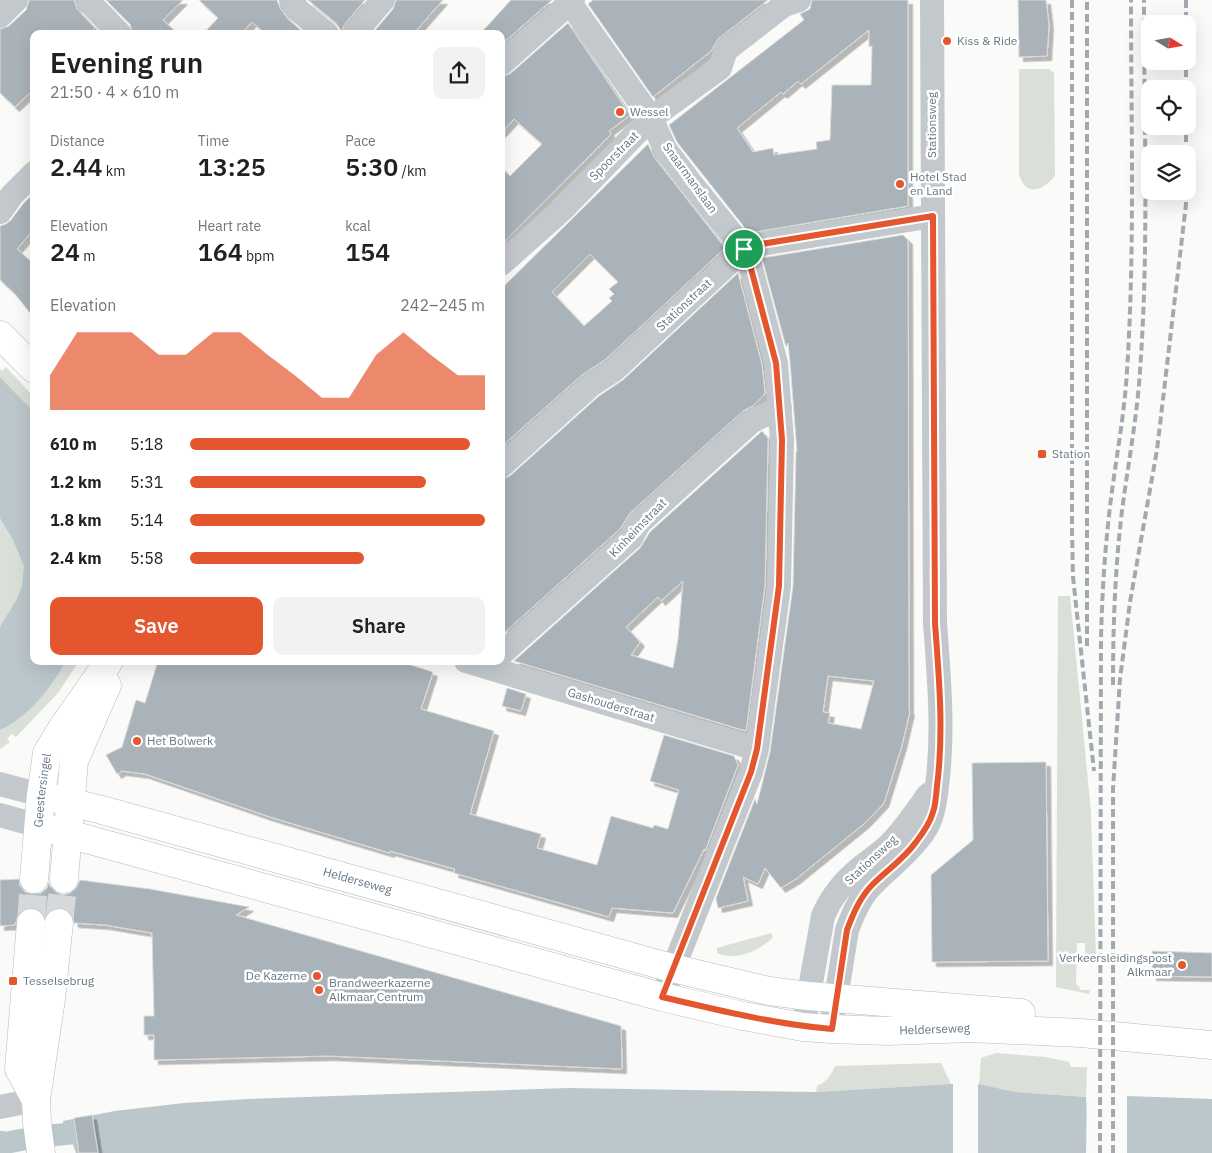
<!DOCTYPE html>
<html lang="en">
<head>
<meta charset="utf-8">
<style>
  body { margin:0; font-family:"IBM Plex Sans",sans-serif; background:#f2f2f2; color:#202124; height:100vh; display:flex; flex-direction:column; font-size:19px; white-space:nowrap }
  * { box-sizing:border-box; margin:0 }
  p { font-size:16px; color:#757577 }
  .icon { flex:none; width:28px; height:28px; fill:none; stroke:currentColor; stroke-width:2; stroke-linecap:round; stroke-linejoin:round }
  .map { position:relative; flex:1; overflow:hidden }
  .drawer { position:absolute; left:30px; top:30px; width:475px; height:635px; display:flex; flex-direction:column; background:#fff; border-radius:10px; box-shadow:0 5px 20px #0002 }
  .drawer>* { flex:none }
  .needle { width:32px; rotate:101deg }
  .controls { position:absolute; left:1141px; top:15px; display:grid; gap:10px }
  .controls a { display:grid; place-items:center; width:55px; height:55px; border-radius:10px; background:#fff; box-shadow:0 5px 20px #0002; font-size:25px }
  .pin { position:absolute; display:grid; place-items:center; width:42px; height:42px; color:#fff; margin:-21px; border:2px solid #fff; border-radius:50%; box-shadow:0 1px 5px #0007 }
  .round { display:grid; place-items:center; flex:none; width:52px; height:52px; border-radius:10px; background:#f2f2f2 }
  .summary { display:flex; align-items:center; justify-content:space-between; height:85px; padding:0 20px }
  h1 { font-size:28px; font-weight:600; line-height:38px }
  .figures { display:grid; grid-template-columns:repeat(3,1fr); gap:8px; height:85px; padding:5px 20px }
  .figures div { display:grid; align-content:center }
  .figures b { font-size:25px; font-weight:600 }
  .figures small { font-size:14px; font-weight:400 }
  .figures p { font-size:14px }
  .chart { height:140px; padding:10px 20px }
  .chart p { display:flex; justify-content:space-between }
  .chart svg { width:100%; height:90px; margin-top:5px; fill:#e4572e; opacity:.7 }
  .action { display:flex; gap:10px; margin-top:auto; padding:10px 20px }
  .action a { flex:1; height:58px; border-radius:10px; background:#e4572e; color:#fff; font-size:20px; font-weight:600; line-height:58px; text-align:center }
  .action a+a { background:#f2f2f2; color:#202124 }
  ul { padding:0 20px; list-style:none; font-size:16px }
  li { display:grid; grid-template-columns:80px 60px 1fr; align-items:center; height:38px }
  li i { height:12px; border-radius:6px; background:#e4572e }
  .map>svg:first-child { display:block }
  .green { fill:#dadfd7 }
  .water { fill:#bbc7cb }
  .pier { fill:#fafaf8 }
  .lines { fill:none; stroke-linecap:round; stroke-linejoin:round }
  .canal { stroke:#bbc7cb; stroke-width:22 }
  .building { fill:#aab3b9; stroke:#dcdcda; fill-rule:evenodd; filter:url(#shadow) }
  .major-tunnel { stroke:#d5d9db; stroke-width:28; stroke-dasharray:28 14; stroke-linecap:butt }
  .major-casing { stroke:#b5babe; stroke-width:29 }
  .minor { stroke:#c3c8cc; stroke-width:24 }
  .major { stroke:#fff; stroke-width:28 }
  .rail { stroke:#a2aab0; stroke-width:4; stroke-dasharray:8 4; stroke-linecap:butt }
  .route-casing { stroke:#fff; stroke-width:10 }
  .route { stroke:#e4572e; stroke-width:6 }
  .poi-dot { fill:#e4572e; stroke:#fff; stroke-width:2 }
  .labels { text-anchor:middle; stroke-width:5; stroke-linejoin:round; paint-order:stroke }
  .poi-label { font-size:12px; fill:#657683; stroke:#fff; text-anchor:start }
  .street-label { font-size:12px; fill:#657683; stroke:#fff }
</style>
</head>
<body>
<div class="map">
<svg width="1212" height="1153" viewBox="0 0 1212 1153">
  <defs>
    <filter id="shadow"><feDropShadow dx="4.5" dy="4.5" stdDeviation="0" flood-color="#0004"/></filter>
  </defs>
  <rect width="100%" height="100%" fill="#fafaf8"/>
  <path class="green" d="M1019,69H1050L1051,71L1054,72L1055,176C1043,190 1027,198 1019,175Z
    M6,367L34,397V412L0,377V369L2,371Z
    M0,518C8,529 22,553 24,567C27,587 13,612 0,627Z
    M1058,596H1070L1091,812L1096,958L1085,957V943H1077L1076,983L1081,990H1090L1089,994L1056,987Z
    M66,661H79L58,693L16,737L12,734L7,739L10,742L0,749V730C29,716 51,688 66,661Z
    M771,933L773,937C760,951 735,962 717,953V948L720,947Z
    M996,1053L1045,1057L1069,1062L1071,1067H1087L1086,1097L1015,1092L979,1084L981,1058Z
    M941,1063L951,1084L816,1092L817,1086C827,1082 831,1075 835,1066Z"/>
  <path class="water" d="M0,377L34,412V661H66C51,688 29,717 0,730V627L17,599L22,586L24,566L13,540L0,518Z
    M951,1084H979L1015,1092L1086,1097L1087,1113H1126V1096L1212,1099V1153H76L71,1139L66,1140L63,1121L115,1111L184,1103L249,1099L569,1088L816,1092Z
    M0,1131H5L9,1153H0Z"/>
  <path class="pier" d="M953,1082H978V1153H953Z
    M1087,1094L1089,1096V1110L1124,1111V1096L1127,1094V1153H1086Z"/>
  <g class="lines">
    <path class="canal" d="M0,1144L37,1137L94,1131"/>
  </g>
  <path class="building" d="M29,0H74L77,9L95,28L89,34H34V89L15,107L0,93V29L9,26L26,10Z
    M106,0H183L163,20L178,34H133L130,24Z
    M199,0H277L280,8L287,18L305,34H266L252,22L241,34H203L218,18Z
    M308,0H365L344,25L341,34L340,29L336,23Z
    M396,0H443L413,34H372L393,9Z
    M511,0H552L501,45V34H480Z
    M593,0H768L718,39L711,51L653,97L588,4Z
    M812,0H908V206L749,233L677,142L669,125L804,20L800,14L810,9ZM869,30V47L872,46L871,85H832L830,140L816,142L817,149L774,155L773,148L753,152L737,128L781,92L783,94L798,81L801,84Z
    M1018,0H1046L1049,25L1047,56L1019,57Z
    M568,23L630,115L609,131L611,134L501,245V167L510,176L542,144L514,119L501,133V77L510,74Z
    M648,144L654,157L725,248L606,359L582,375L501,447V289ZM590,254L618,282L609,289L614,294L609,298L612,301L584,326L552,292Z
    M34,193V229L17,249L34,264V318L15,294L0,280V226L6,224L11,220L23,204Z
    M903,235L908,240L909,711H910L902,745L884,803L865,823L796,879L781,888L765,868L758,884L743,877L748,901L718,908L716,898L755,799L757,804L770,752L793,586L796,451L797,452L790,362L788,343L786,347L762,258ZM828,676L874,681L861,729L828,723L830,713L823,712Z
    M738,273L762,365L765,393L763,396L754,405L743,411L630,513L620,529L504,633L501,619V479L510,476L599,396L623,380Z
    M762,431L768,438V440L765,585L746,731L514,661L640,548L650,532ZM683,581L678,639L673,668L631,655L640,642L626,627L658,597L661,601Z
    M158,661H398L433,672L421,709L494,731L470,814L541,834L537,848L597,865L611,816L653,828L654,825L668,829L679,790L650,781L664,735L734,756L738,765L705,851L704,849L673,913L612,908L609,917L454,873L455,869L390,851V853L270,817L145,774L122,771L117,774L106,755L122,747L136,700L145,703Z
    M507,688L526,694L521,711L502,706Z
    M1046,762L1048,961L932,962L931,875L973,840L972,763Z
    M19,879L20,886L25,892L32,894L41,893L47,888L49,882L50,886L56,892L63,895L70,893L76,888L80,880L150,889L249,907L236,915L621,1026L622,1069L329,1056L154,1060V1035H144V1016H154L152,933L105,925L74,923L73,916L69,911L60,907L52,909L45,917L39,910L33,908L25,909L18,915L15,925L0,926V880Z
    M1152,951L1212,953V977L1152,976Z
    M92,1115L98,1153H79L74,1118Z"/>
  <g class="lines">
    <path class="major-tunnel" d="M31,923L34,879
      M59,923L64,879"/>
    <g class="major-casing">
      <g id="major">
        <path d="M0,335L34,369"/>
        <path id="s1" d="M41,795L102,810L672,968L769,991L808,996L1021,1013"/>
        <path id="s2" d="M39,826L662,997L743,1016L803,1027L831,1029L888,1031L970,1028L1081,1033L1212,1045"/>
        <path id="s3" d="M34,879L41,795L47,753L61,730L109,661"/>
        <path d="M64,879L74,761L107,685"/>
        <path d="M31,923L19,1069L36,1100"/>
        <path d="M41,1153L37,1123L36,1100L51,999L59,923"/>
      </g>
    </g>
    <path class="minor" d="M87,0L120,34
      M291,0L298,10L327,34
      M568,0L651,118L665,149L690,182L744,249L749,261L776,363L782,440L779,586L757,749L751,772L662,997
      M0,16L16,0
      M354,34L383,0
      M501,64L573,0
      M0,212L12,195L34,173
      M501,264L563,209L651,118L720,68L726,50L784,5L799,0
      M501,466L591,385L614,370L744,249L755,245L933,216
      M501,654L631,538L639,523L752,421L780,408
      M466,661L757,749
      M0,784L41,795
      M0,815L39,826
      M803,1027L823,916C831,897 844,881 860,868C870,860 881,853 890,844C905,829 916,812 928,795L933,792
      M831,1029L847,930C853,914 860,897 873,884C891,866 908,854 923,833C933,819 935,803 937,786C944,732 939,677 935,623L932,0
      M0,1107L36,1100"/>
    <use href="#major" class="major"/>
    <path class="rail" d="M1072,0V530L1073,577L1094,771
      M1186,0V24
      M1186,89V61
      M1186,154V126
      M1087,646V0
      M1113,685C1113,627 1115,568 1122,511C1128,464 1137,418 1140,371C1149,248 1144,124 1144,0
      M1100,1153L1101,638C1102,600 1104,562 1108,525C1113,473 1124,422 1127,371C1135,247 1131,123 1131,0
      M1113,1153V789L1120,679L1130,602L1157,450L1186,204V191"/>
  </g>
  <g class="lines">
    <g class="route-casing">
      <path id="route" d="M933,216L935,623C939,677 944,732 937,786C936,794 936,804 933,812C930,823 923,833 916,842C904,859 887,870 873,884C860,897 853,914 847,930L832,1029C774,1024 718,1010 662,997L751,772L757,749L779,586L782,440L776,363L749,261L744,249L755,245Z"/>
    </g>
    <use href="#route" class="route"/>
  </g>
  <g class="poi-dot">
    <circle cx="947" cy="41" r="5"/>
    <circle cx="620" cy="112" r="5"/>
    <circle cx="900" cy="184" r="5"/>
    <rect x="1037" y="449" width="10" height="10" rx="2.5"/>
    <circle cx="137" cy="741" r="5"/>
    <circle cx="1182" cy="965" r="5"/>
    <circle cx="317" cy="976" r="5"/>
    <rect x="8" y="976" width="10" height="10" rx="2.5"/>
    <circle cx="319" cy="990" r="5"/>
  </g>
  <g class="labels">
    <g class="poi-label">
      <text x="957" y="45">Kiss &amp; Ride</text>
      <text x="630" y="116">Wessel</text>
      <text x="910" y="181">Hotel Stad<tspan x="910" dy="14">en Land</tspan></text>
      <text x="1052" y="458">Station</text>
      <text x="147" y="745">Het Bolwerk</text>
      <text x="1172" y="962" text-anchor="end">Verkeersleidingspost<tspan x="1172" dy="14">Alkmaar</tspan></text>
      <text x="307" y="980" text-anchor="end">De Kazerne</text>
      <text x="23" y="985">Tesselsebrug</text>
      <text x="329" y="987">Brandweerkazerne<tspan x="329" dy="14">Alkmaar Centrum</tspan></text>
    </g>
    <g class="street-label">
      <text transform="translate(932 125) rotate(-90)" y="4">Stationsweg</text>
      <text transform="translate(614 156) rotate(-45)" y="4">Spoorstraat</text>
      <text transform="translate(690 178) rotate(54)" y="4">Snaarmanslaan</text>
      <text transform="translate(684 305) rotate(-43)" y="4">Stationstraat</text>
      <text transform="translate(638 528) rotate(-46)" y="4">Kinheimstraat</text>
      <text transform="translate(611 705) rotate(17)" y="4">Gashouderstraat</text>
      <text dy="4" stroke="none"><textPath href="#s3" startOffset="89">Geestersingel</textPath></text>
      <text transform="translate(871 860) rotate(-43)" y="4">Stationsweg</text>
      <text dy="4" stroke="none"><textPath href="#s1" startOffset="328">Helderseweg</textPath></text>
      <text dy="4" stroke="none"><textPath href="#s2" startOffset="922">Helderseweg</textPath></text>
    </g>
  </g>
</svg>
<div class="controls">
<a><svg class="needle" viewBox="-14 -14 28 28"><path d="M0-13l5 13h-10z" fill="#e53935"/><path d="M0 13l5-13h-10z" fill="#757577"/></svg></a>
<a><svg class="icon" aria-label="locate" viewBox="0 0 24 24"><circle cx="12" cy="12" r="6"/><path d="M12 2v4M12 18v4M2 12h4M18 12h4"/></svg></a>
<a><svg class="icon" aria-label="layers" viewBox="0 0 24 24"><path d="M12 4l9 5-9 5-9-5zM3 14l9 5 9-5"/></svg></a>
</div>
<div class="pin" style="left:744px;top:249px;background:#1e9e55"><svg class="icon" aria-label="arrive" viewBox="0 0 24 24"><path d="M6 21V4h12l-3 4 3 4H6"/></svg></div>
<section class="drawer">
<div class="summary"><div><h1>Evening run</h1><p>21:50 · 4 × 610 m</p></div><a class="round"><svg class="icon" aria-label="share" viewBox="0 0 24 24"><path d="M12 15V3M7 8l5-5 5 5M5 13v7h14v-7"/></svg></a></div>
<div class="figures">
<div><p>Distance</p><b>2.44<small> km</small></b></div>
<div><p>Time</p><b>13:25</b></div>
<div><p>Pace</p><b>5:30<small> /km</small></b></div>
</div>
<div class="figures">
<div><p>Elevation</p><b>24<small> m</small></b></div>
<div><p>Heart rate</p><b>164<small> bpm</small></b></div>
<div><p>kcal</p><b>154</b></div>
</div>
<div class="chart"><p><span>Elevation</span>242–245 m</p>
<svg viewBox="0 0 160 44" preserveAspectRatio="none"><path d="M0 44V27L10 6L20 6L30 6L40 17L50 17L60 6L70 6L80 17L90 27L100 38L110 38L120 17L130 6L140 17L150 27L160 27V44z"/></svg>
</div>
<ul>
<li><b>610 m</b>5:18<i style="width:95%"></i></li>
<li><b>1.2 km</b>5:31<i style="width:80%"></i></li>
<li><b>1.8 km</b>5:14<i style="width:100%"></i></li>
<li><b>2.4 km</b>5:58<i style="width:59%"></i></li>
</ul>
<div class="action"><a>Save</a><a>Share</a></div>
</section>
</div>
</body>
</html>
